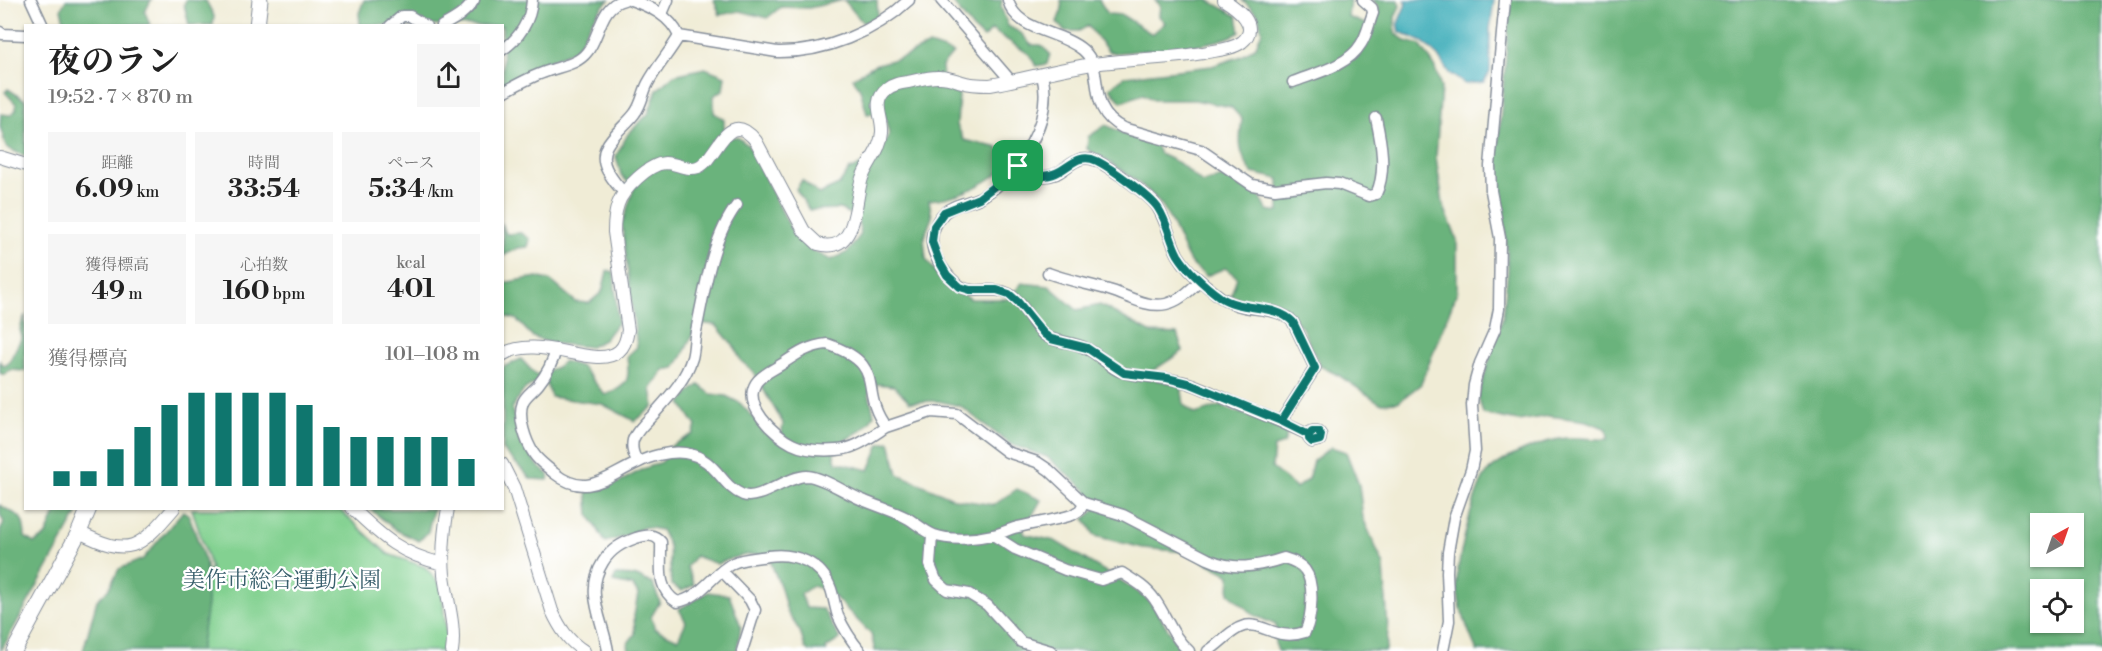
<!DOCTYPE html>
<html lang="ja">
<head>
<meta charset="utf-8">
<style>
  body { margin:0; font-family:"Libre Bodoni","Noto Serif JP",serif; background:#f6f6f6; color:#222; height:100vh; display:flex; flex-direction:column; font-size:22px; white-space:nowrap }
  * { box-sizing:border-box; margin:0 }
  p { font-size:20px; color:#767676 }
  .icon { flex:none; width:33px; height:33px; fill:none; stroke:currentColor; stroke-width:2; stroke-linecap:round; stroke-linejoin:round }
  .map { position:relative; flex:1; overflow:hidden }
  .sheet { position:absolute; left:24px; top:24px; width:480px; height:486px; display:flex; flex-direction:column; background:#fff; border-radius:0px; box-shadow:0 2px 4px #0004 }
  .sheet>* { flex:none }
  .needle { width:39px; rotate:40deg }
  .tools { position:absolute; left:2030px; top:513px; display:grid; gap:12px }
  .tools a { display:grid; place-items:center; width:54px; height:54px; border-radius:0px; background:#fff; box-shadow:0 2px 4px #0004; font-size:30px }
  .pin { position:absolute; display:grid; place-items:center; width:51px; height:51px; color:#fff; margin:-26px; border-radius:12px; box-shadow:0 3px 9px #0006 }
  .round { display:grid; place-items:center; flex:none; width:63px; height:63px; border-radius:0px; background:#f6f6f6 }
  .head { display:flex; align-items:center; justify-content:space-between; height:102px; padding:0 24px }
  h1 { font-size:33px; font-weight:700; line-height:45px }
  .stats { display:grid; grid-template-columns:repeat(3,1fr); gap:9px; height:102px; padding:6px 24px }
  .stats div { display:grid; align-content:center; border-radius:0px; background:#f6f6f6; text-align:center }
  .stats b { font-size:26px; font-weight:700 }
  .stats small { font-size:16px; font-weight:400 }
  .stats p { font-size:16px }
  .chart { height:168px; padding:12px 24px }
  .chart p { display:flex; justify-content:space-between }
  .chart svg { width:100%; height:108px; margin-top:6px; stroke:#0f766e; stroke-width:6 }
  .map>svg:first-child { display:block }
  .green { fill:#83d191; stroke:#4f8078; stroke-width:1.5 }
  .forest { fill:#6ab37b; stroke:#42716c; stroke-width:1.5; fill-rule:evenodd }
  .water { fill:#3faeba; stroke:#2d6e8c; stroke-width:1.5 }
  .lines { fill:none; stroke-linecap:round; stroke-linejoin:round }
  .minor-casing { stroke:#868e9a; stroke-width:13 }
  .tertiary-casing { stroke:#868e9a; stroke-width:14 }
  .secondary-casing { stroke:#868e9a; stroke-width:17 }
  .minor { stroke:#fff; stroke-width:10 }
  .tertiary { stroke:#fff; stroke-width:12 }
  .secondary { stroke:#fff; stroke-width:15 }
  .route-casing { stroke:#fff; stroke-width:12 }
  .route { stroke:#0f766e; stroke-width:8 }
  .labels { text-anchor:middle; stroke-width:4.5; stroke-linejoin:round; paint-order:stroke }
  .park-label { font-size:22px; fill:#3a606d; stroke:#fff }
</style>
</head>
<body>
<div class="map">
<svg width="2102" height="651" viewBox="0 0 2102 651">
  <rect width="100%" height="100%" fill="#fff"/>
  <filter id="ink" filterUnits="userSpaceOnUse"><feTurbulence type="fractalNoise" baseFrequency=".0167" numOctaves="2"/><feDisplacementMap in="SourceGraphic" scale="12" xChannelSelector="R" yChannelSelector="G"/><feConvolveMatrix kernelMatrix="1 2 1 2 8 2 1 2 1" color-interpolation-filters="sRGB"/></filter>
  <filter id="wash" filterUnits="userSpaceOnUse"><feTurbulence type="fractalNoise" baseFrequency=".008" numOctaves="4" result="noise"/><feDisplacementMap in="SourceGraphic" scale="24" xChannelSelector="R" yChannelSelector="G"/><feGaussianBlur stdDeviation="1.35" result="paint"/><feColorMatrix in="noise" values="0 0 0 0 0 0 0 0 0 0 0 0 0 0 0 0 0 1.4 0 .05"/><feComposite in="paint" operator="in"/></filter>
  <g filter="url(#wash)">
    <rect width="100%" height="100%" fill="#f0ecd6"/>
    <path class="green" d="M192,509H339L388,554L425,567L441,585L447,639L445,651H193L188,580L211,569Z"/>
    <path class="forest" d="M66,0H151L145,12L150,25H65L61,9Z
      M186,0L206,1L214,16L213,25H189L184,4Z
      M364,0H609L602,7L590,24L576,50L546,62L503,86L502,26L360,25L359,13Z
      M714,0H877L878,19L863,23L844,0L809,8L781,7L767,18L740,11L720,15Z
      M951,0H1002L1001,7L1008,26L1021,33L1031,45H1041L1050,54L1047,64L1036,66L1029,54L992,30L983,38L973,29Z
      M1061,0H1099L1108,14L1122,15L1152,34L1165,23L1159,16L1160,5L1155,0H1208L1237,16L1240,32C1215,48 1148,49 1116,53L1108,51L1088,26L1079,31H1064L1057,22L1062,9Z
      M1242,0H1350L1348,17L1368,25L1375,24L1379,9L1373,0H1398L1400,6L1395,17V33L1406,41L1420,45L1434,65L1441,87L1436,157L1443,204L1457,240V292L1421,384L1398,402L1380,403L1338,375L1320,366L1301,326L1282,308L1252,305L1231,295L1237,277L1225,268L1206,276C1201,271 1192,267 1189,260C1179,243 1174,223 1162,206C1145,183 1112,163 1087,149L1088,137L1106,125L1138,140L1154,141L1160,154L1179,163L1202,183L1223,177L1259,194L1267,210L1279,212V179L1252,173C1238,153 1239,142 1242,119L1231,107L1195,100H1154L1143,94L1121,102L1110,88L1125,76L1212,66L1242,56L1256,46L1262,31L1258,15Z
      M1511,0H2102V651H1477C1469,633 1456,601 1457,581C1458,560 1474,486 1488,472C1503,457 1547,439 1567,438C1581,437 1595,440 1608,439L1607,429L1587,421L1549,416L1518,421L1483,414L1478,396L1503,316L1508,270L1504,218L1495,179ZM2040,524H2073V556H2040ZM2040,590H2073V622H2040Z
      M929,45L953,53L942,66L943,85L959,94L957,125L964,140L999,148L1004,169C981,187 958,198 929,200L932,217L924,238L926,259L942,280L971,299H1008L1022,283L1049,286L1077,310L1100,305L1152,333L1177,334L1183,351L1143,377L1181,385L1184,405L1195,414L1220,406L1277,426L1287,434L1284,444L1274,447L1272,468L1296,488L1308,479L1313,461L1331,447L1346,452L1359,485L1363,518L1384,566L1388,631L1386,651H1278L1275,643L1276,625L1254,615L1229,593L1230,575L1186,552L1143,548L1095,536L1085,519L1096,509L1087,491L1047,457L1010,444L960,406L938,401L910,402L894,386L877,384L869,393L874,415C862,437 846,433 834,453L836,462L869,470L880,444L890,442L898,474L955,499L994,505L1017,489L1041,500L1032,516L1023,521L1024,534L1055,541L1131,587L1152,603L1181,651H875L871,634L828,590L812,586L801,594L806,608L823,609L840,639L826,648L827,651H809L805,648L800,631L787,612L781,588L768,556C751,552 733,557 717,564L695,556L687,567L694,585L682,591L671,585L669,546L661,530L645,527L620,538L605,542L589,514L587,491L618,483L643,469L662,462L671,446L693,434L696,426L681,403L691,391L699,385L711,394L726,396L740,403L772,438L781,442L783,423L752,370L741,361L736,349L716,325L698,323L683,355L675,368L664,370L651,389L654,406L635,421L602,404L551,397L546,383C525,382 521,393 512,409L520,442L540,468L549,475L548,480L531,479L503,450V367L521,359L536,375L557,367L564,361L582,367L605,395C629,386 630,380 627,356L637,347L622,224L634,188L621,175L616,156L628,134L648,114L657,90L674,75L705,68L725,76L723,90L714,96V113L724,119V127L728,137H737L748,145L792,231L811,250L831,260L848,252L861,234L857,218L840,209L809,210L796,189L802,180L819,194L839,185L849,170L878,158L889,134L884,113L867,114L860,89L853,78L874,65L903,57Z
      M8,89L25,100L26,154L24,156L6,147L0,126L1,114L10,115L16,110V104L5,92Z
      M502,223L506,234L521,233L530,239L528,247L518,248L503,256Z
      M607,271L614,272L618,322L604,340L590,347L550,343L533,337L516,319L503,316V283L537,277L551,281L576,302L589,303L602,292Z
      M25,315V371L10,370L4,375L0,373V361L4,366L8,364L22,337L20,329Z
      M0,505C17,517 24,512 25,537L34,543L45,537L57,509H80L1,651L0,531L4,523L0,514Z
      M370,509H433L428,532L419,541L396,530Z
      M183,511L189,515L206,564L207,604L200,651H83L97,600L108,590L119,569L143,559Z
      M616,575L637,576L653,584L660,602L651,617L655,629L678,639L686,622L679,609L708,592L729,595L741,626L737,651H629L628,643L635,634L634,616L638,594L633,586L613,582Z"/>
    <path class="water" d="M1404,0H1494L1490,29V72L1484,82L1465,84L1449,73L1438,56L1423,42L1400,32L1398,23L1406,4Z"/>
  </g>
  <g filter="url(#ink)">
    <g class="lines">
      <g class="minor-casing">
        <path id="minor" d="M31,0L43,26
          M631,0C651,7 670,16 679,36
          M941,0L1011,81
          M1008,0C1016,32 1060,30 1083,50C1107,71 1084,109 1123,128L1201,150L1252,185L1275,189L1326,183L1339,184L1369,196L1376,194C1387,172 1381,141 1376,118
          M662,14L668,0
          M390,26L402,16H410L426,26
          M442,26C455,19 466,13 474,0
          M0,32L2,34L26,35
          M679,36L777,52C824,53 875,32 909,0
          M502,50C519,39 531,20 532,0
          M1042,75C1054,120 1020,175 981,197C970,203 953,204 944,213C937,220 931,232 932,242C933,259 952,286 969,290C982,292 996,287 1009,294C1027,304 1032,332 1052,339C1064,343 1077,343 1087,349C1101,355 1111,370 1125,373C1146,378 1167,377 1188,383C1204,388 1219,396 1234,403C1259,413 1285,423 1309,435V439L1312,442L1320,440L1321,435L1318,431H1312L1309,435
          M1293,82C1316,73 1348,66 1361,44C1367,35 1369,23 1373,13L1372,8L1363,0
          M502,93C516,85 530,77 545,72C560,66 577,65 587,52C600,37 600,5 624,0
          M1018,166C1026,176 1043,179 1056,174C1070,167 1079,152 1097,161C1111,168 1151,196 1158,208C1167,223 1170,240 1178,255C1184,265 1193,275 1202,282C1213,291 1223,301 1237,305C1255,311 1279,307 1293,322L1315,368L1281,421
          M624,192C617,186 612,179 607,170C594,145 623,130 635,113C642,104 643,92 648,83C657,66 670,52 679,36
          M1048,273C1069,281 1090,284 1112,291C1128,296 1147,308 1166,304C1180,301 1190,290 1200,281
          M827,344C890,366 857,389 886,427C870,437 856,449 837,450C823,451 804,450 792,444C774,435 742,405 756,383C762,374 773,370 782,364C797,354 808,346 827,344Z
          M556,349C553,362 546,375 538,385C533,391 526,395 523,402C517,417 526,442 534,454C539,462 548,467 554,473C587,499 606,477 637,463C650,456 670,451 685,453C717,458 720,486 743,495C760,501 787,476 807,476C824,477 848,495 865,501C879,507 894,511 907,518C916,523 924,531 934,535C951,541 975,539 992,535C1000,534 1007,530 1014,528C1033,523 1053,521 1072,515L1080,510L1084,503
          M886,427L931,412L957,414L1007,452L1037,462L1049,470L1084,503L1123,515L1208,559C1234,571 1257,567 1284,558C1291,560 1300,563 1305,570C1315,583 1312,618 1305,632C1276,642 1263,621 1244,626C1230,630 1221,643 1208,651
          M637,462C634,455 631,449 633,440C636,431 646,422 653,415C668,398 685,381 692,358C694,351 694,343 695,336C704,295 711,238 737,205
          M932,535L930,565L936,580L947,590L969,594L987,605L1021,642L1051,651
          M993,535L1015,549L1065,570L1101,580L1122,573C1135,581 1147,588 1155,600C1167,617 1173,638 1189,651
          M722,571L750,600L755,610L742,651
          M608,651C603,620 584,592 603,562C611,549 622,543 636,538C646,535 654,533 661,542C662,565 655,588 677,602C701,598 712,574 733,563C743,558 757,558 768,556C795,552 822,563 831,589C834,598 835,607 838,616C844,629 851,640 860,651
          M1443,651L1449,621L1447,572L1448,552L1454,518L1471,470L1475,451L1472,405L1474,385L1480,363L1495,329L1499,309L1500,238L1491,191L1490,166L1505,0"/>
      </g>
      <g class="tertiary-casing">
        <path id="tertiary" d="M0,157L26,165
          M502,355C538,332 596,371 619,351C625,346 627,337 628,330L614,232C614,222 615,213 618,204C623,189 649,164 665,163C676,163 687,171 698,167C717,160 727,105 756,141L804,231L818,244C858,255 854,202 862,178C868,162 881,150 882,132C883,116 871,102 887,89C893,84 900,83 908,82C919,80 929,76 940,77C948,77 955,80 962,82C971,85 981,85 990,85C1024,79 1059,69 1093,64C1130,59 1166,59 1203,53C1216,50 1231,50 1242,42C1261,26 1237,8 1224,0
          M502,464L514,488L552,611C560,628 568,641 584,651
          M352,508C383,538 401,554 443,564
          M448,508C444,530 442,553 444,575C447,600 456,626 452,651
          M79,532C130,558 139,549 174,508"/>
      </g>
      <g class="secondary-casing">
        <path id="secondary" d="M257,26L260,0
          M14,651L79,532L89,508"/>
      </g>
      <use href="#minor" class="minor"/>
      <use href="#tertiary" class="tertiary"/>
      <use href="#secondary" class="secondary"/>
    </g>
  </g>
  <g class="lines" filter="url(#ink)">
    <g class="route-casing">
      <path id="route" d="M1018,166C1026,176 1043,179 1056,173C1070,167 1079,152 1097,161C1111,168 1150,196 1158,208C1168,223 1170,241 1178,255C1188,271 1205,286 1220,297C1242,312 1275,303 1293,322L1315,368L1281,421L1309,435V439L1312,442L1320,440L1321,435L1318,431H1312L1309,435L1281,421L1191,384L1167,378L1124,373L1087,348L1051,339L1044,334L1018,302L1009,294L997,290H970L960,287L947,275L939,261L932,242L934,226L944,212L979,198L1010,174L1018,166"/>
    </g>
    <use href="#route" class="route"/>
  </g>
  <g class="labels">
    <g class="park-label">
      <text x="282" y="587">美作市総合運動公園</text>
    </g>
  </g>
</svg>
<div class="tools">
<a><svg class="needle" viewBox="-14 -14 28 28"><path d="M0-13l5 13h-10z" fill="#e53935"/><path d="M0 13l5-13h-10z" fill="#767676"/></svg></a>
<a><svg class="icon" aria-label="locate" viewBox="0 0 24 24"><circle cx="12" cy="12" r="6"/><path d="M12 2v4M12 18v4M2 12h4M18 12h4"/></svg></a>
</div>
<div class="pin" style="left:1018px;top:166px;background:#1e9e55"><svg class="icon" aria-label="arrive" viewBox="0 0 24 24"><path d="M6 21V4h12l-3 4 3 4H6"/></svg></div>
<section class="sheet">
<div class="head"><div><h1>夜のラン</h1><p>19:52 · 7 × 870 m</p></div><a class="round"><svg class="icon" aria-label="share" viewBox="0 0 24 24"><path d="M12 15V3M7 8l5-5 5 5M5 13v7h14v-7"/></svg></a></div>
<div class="stats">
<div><p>距離</p><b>6.09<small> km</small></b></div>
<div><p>時間</p><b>33:54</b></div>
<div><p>ペース</p><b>5:34<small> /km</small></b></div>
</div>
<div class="stats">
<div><p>獲得標高</p><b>49<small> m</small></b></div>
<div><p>心拍数</p><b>160<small> bpm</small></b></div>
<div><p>kcal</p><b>401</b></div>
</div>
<div class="chart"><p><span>獲得標高</span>101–108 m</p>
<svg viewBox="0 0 160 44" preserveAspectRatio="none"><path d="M5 44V38M15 44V38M25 44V29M35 44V20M45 44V11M55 44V6M65 44V6M75 44V6M85 44V6M95 44V11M105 44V20M115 44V24M125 44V24M135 44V24M145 44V24M155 44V33"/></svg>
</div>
</section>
</div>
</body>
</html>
